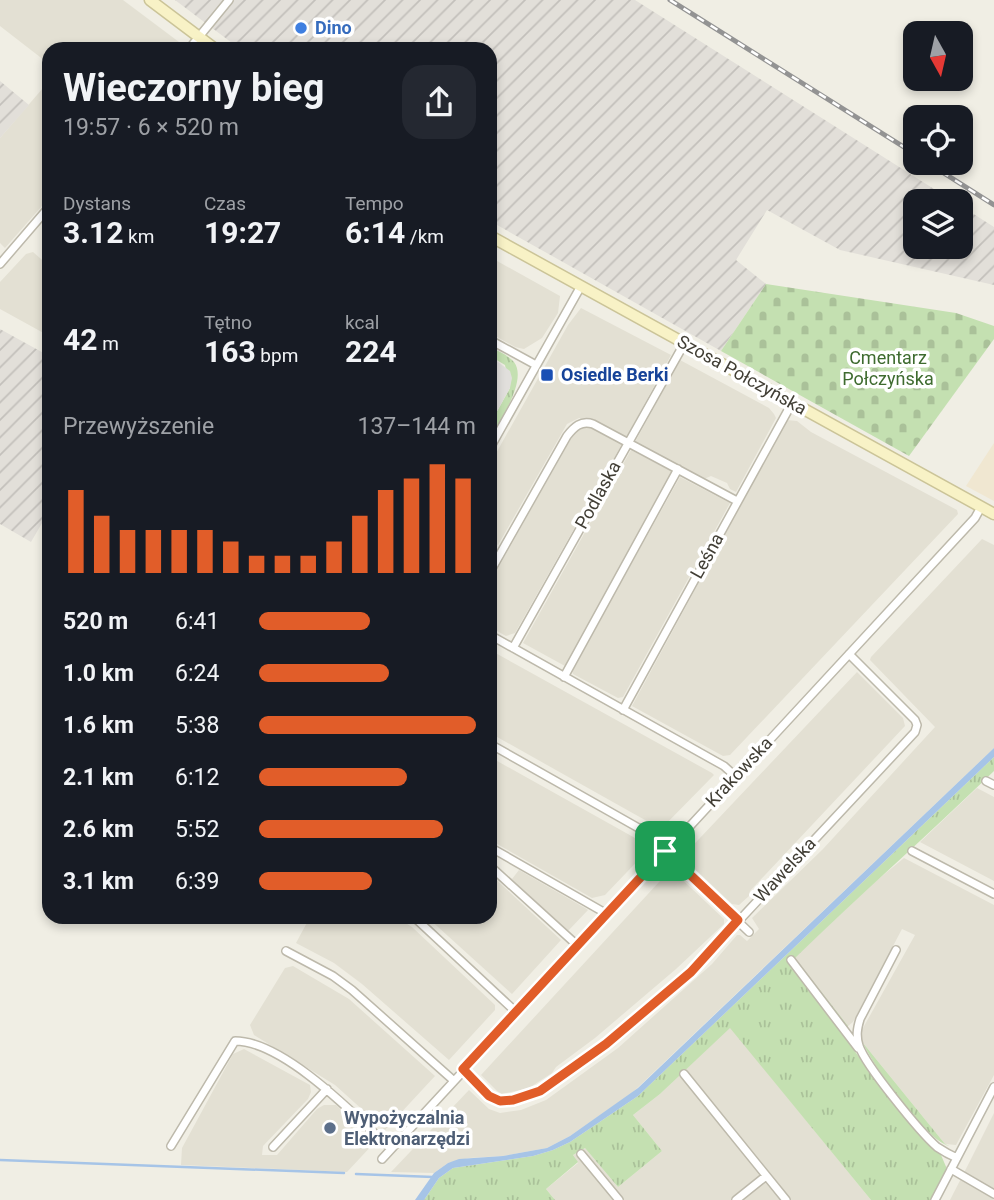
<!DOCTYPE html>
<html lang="pl">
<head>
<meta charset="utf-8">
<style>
  body { margin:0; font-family:Roboto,sans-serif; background:#242831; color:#f1f3f6; height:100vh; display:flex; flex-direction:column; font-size:26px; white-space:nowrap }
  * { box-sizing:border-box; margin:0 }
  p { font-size:23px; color:#9ea1a6 }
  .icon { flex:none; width:38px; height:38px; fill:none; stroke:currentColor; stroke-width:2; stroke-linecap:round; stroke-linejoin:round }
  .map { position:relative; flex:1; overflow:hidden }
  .side { position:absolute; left:42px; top:42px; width:455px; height:882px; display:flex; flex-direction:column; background:#171b24; border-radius:21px; box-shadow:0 4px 10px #0003 }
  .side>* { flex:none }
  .needle { width:46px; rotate:172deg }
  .controls { position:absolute; left:903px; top:21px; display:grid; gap:14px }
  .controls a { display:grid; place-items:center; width:70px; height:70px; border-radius:14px; background:#171b24; box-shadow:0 4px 10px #0003; font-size:35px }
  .pin { position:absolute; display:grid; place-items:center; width:60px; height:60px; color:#fff; margin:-30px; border-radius:14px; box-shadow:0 4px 10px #0006 }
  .round { display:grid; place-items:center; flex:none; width:74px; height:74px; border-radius:21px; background:#242831 }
  .summary { display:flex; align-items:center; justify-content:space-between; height:119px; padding:0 21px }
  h1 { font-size:38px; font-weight:700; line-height:52px }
  .stats { display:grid; grid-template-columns:repeat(3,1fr); gap:10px; height:119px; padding:7px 21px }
  .stats div { display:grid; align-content:center }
  .stats b { font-size:30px; font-weight:700 }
  .stats small { font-size:19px; font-weight:400 }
  .stats p { font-size:19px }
  .chart { height:196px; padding:14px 21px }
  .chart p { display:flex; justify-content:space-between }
  .chart svg { width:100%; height:126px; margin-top:7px; stroke:#e15d29; stroke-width:6 }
  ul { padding:0 21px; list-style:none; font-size:23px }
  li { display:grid; grid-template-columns:112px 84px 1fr; align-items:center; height:52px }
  li i { height:18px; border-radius:9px; background:#e15d29 }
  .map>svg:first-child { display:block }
  .residential { fill:#e3e0d3 }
  .commercial { fill:#f0e7d1 }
  .industrial { fill:url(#industrial-furrows) }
  .grass { fill:url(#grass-tufts) }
  .cemetery { fill:url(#cemetery-stones) }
  .parking { fill:#e1dfdc }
  .water { fill:#a6c4e7 }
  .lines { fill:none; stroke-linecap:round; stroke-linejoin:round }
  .stream { stroke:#a6c4e7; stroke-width:2.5 }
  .minor-casing { stroke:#bdb9ab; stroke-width:10 }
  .secondary-casing { stroke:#cbc498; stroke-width:13 }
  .minor { stroke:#fff; stroke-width:7 }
  .secondary { stroke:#f8f2c6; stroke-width:10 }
  .rail-casing { stroke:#939393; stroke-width:5 }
  .rail { stroke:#fff; stroke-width:2.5; stroke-dasharray:8; stroke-linecap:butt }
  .route-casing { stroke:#fff; stroke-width:14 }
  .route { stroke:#e15d29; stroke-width:9 }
  .shop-dot { fill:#3f7fe0; stroke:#fff; stroke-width:2.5 }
  .transit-dot { fill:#1a4fb4; stroke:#fff; stroke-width:2.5 }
  .service-dot { fill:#5c6f8a; stroke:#fff; stroke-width:2.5 }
  .labels { text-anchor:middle; stroke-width:7; stroke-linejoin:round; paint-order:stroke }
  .shop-label { font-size:18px; font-weight:bold; fill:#366cbe; stroke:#fff; text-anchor:start }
  .park-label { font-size:18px; fill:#3e6b2f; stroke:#fff }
  .transit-label { font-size:18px; font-weight:bold; fill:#164399; stroke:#fff; text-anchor:start }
  .street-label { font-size:18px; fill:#413e35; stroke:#fff }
  .service-label { font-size:18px; font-weight:bold; fill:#4e5e75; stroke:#fff; text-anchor:start }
</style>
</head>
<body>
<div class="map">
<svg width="994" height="1200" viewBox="0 0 994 1200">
  <defs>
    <pattern id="industrial-furrows" width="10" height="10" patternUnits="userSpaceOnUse" patternTransform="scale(1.75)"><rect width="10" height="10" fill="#e2dfd9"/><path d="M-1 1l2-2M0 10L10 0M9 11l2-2" fill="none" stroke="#c3c0bb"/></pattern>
    <pattern id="grass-tufts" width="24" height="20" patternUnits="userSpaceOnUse" patternTransform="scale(1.75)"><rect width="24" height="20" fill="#c4e0b1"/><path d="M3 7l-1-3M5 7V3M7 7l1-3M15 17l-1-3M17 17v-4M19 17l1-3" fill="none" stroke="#aac199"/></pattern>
    <pattern id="cemetery-stones" width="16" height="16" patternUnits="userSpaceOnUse" patternTransform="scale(1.75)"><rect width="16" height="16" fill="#c4e0b1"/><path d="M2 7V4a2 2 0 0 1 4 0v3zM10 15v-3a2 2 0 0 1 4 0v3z" fill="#aac199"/></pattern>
  </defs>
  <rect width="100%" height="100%" fill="#f0eee4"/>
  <path class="residential" d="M0,0H123L183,45L179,49H49V64L0,26Z
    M49,81V198L5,248L0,243V138Z
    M33,252L49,266V336L0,309V282L26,254Z
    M490,257L560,296L558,313L542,338L524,349L515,347L490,333Z
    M581,308L671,355L626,438L590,419L579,418L567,424L498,545L490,541V464L568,325Z
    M680,360L769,408L774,414L776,418L736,492L730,489L727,483L711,476L704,479L635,442Z
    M787,420L797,421L811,432L957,510L958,514L730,755L723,756L632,706Z
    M581,427L594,428L622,444L515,633L506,636L490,627V582L576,430Z
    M631,450L671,471V475L565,666L523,643Z
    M680,477L730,503L623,697L618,698L573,674L572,670Z
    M982,539L994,545V748L632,1093L570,1136L547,1148L503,1156L469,1158L448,1163L434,1173L391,1172L469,1090L489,1109L500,1113L521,1110L546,1100L618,1048L712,964L737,935H740L747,941L759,929L752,918L823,849L935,727L870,660L871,657Z
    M490,650L712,773L714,775L661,829L490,733Z
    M857,672L903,718L905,726L750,891L749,896L739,905L732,904L682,857Z
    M490,757L644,843L648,850L605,895L592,898L490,840Z
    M977,788L994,797V881L920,842Z
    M904,858L994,905V1075L956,1145L945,1144L863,1043L861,1035L863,1028L915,935L902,929L853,1022L848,1026L794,958L876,881Z
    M671,869L724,919V924L676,969L595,1038L556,1067L552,1073L529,1088L502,1094L497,1091L481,1075Z
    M519,870L585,908L588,910L568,931L512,879Z
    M490,874L561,940L512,994L427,917H490Z
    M310,917H396L412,927L495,1005V1010L449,1060L362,984L334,963L296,943Z
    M293,966L349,999L435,1076L385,1130L335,1085L254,1035L250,1025L285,968Z
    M730,1027L871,1200H555L546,1189L578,1163L573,1155L585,1148L618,1187L662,1151L633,1115L660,1094Z
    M244,1049L310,1085L311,1092L308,1099L263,1146L262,1155H277L317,1109L324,1105H336L375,1142L347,1172L181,1165L182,1148L233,1054Z
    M994,1113V1200H950L970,1161Z"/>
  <path class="commercial" d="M994,443V501L966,486Z"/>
  <path class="industrial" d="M175,0H635L953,201H915V247H961V206L994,227V285L840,250L767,210L736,260L766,284L721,351L490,221V49H240Z
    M0,81L29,105L0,138Z
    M0,329L49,356V511L31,542L0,524Z"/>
  <path class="grass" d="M490,347C498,351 508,355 514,362C528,380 499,422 490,439V424L510,388L505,365L490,356Z
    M994,757V771C928,835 861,894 795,958L848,1026L842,1034L865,1065L941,1155L947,1169L931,1200H871L730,1028L660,1094L633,1115L662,1151L618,1187L585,1148L573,1155L578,1162L546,1189L555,1200H424L439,1178L453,1168L533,1156L553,1150L570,1142L638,1096Z
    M863,1043L945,1144L949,1146C926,1140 873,1066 863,1043Z"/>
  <path class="cemetery" d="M766,284L956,313L994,326V339L909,456L721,351Z"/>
  <path class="parking" d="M490,356L510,371L512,378L510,388L490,424Z"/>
  <path class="water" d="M994,748V757L638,1096L570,1142L553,1150L533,1156L453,1168L439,1178L424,1200H415L434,1173L448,1163L459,1159L503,1156L547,1148L570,1136L638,1088Z"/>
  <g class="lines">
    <path class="stream" d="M0,1160L344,1173
      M356,1174L433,1177"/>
    <g class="minor-casing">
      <path id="minor" d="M189,49L229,0
        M0,264L49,207
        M490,340L536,365
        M490,448L581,286
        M490,572L567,436C574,427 581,420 593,424L737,501
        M490,635L724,766L735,776
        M513,648L684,344
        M564,677L678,469
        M623,710L792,403
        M490,744L658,839L668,848
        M986,781L994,785
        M490,850H495L607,914
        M665,851L749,932
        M912,851L994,894
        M490,866L578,946
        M414,917L516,1012
        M896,950L860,1019C857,1029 856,1036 859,1046C866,1066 920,1132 937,1147C943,1151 950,1155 957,1158
        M286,951L333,976L352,990L453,1080
        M791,960L858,1048
        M463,1069L494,1099L506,1102L513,1100L540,1091L606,1044L691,972L915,732L917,725L915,720L849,654
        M684,1074L786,1200
        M171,1146L235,1041C284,1041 356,1116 391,1149
        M273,1147L327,1089
        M581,1154L619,1200
        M382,1159L975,518L981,507
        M951,1169L994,1194
        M736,1200L766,1176
        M935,1200L994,1087"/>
    </g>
    <g class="secondary-casing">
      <path id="secondary" d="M150,0L215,49
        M490,236L994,514"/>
    </g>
    <use href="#minor" class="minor"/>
    <use href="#secondary" class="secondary"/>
    <g class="rail-casing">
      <path id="rail" d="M670,0L915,154
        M928,163L994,205"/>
    </g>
    <use href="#rail" class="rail"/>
  </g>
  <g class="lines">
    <g class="route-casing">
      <path id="route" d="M665,851L738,920L691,972L606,1044L540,1091L513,1100L500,1101L489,1096L463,1069Z"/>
    </g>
    <use href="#route" class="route"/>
  </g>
  <circle class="shop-dot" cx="301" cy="28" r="7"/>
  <rect class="transit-dot" x="540" y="368" width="14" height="14" rx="3.5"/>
  <circle class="service-dot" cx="330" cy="1128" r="7"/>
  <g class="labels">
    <g class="shop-label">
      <text x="315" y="34">Dino</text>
    </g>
    <g class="park-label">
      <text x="888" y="364">Cmentarz<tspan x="888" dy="21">Połczyńska</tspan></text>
    </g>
    <g class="transit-label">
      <text x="561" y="381">Osiedle Berki</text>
    </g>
    <g class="street-label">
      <text transform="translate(742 375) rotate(29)" y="6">Szosa Połczyńska</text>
      <text transform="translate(598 495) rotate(-61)" y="6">Podlaska</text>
      <text transform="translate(707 556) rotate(-61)" y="6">Leśna</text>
      <text transform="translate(739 772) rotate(-47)" y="6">Krakowska</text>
      <text transform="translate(785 870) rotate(-47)" y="6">Wawelska</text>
    </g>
    <g class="service-label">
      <text x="344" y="1124">Wypożyczalnia<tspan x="344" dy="21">Elektronarzędzi</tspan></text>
    </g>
  </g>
</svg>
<div class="controls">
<a><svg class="needle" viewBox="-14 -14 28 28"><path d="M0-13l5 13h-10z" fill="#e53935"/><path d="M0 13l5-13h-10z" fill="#9ea1a6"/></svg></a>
<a><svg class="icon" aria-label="locate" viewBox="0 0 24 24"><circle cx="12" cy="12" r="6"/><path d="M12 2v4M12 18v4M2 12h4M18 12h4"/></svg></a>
<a><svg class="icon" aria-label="layers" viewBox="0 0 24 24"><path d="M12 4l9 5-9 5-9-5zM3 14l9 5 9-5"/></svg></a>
</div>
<div class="pin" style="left:665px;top:851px;background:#1e9e55"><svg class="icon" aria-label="arrive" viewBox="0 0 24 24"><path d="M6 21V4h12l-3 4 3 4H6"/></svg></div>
<section class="side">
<div class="summary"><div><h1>Wieczorny bieg</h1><p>19:57 · 6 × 520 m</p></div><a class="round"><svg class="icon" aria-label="share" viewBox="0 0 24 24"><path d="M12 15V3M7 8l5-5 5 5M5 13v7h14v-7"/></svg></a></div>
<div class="stats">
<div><p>Dystans</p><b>3.12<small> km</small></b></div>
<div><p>Czas</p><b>19:27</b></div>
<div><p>Tempo</p><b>6:14<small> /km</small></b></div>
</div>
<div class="stats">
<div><b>42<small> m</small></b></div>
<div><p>Tętno</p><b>163<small> bpm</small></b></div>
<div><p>kcal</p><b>224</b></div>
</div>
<div class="chart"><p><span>Przewyższenie</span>137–144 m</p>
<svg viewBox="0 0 160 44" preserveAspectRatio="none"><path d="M5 44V15M15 44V24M25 44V29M35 44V29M45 44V29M55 44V29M65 44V33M75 44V38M85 44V38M95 44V38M105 44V33M115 44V24M125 44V15M135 44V11M145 44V6M155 44V11"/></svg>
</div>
<ul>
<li><b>520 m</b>6:41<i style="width:51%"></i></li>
<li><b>1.0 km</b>6:24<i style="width:60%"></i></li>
<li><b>1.6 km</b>5:38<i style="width:100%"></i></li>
<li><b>2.1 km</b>6:12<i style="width:68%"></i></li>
<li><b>2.6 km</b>5:52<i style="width:85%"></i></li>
<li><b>3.1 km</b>6:39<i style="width:52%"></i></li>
</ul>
</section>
</div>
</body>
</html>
